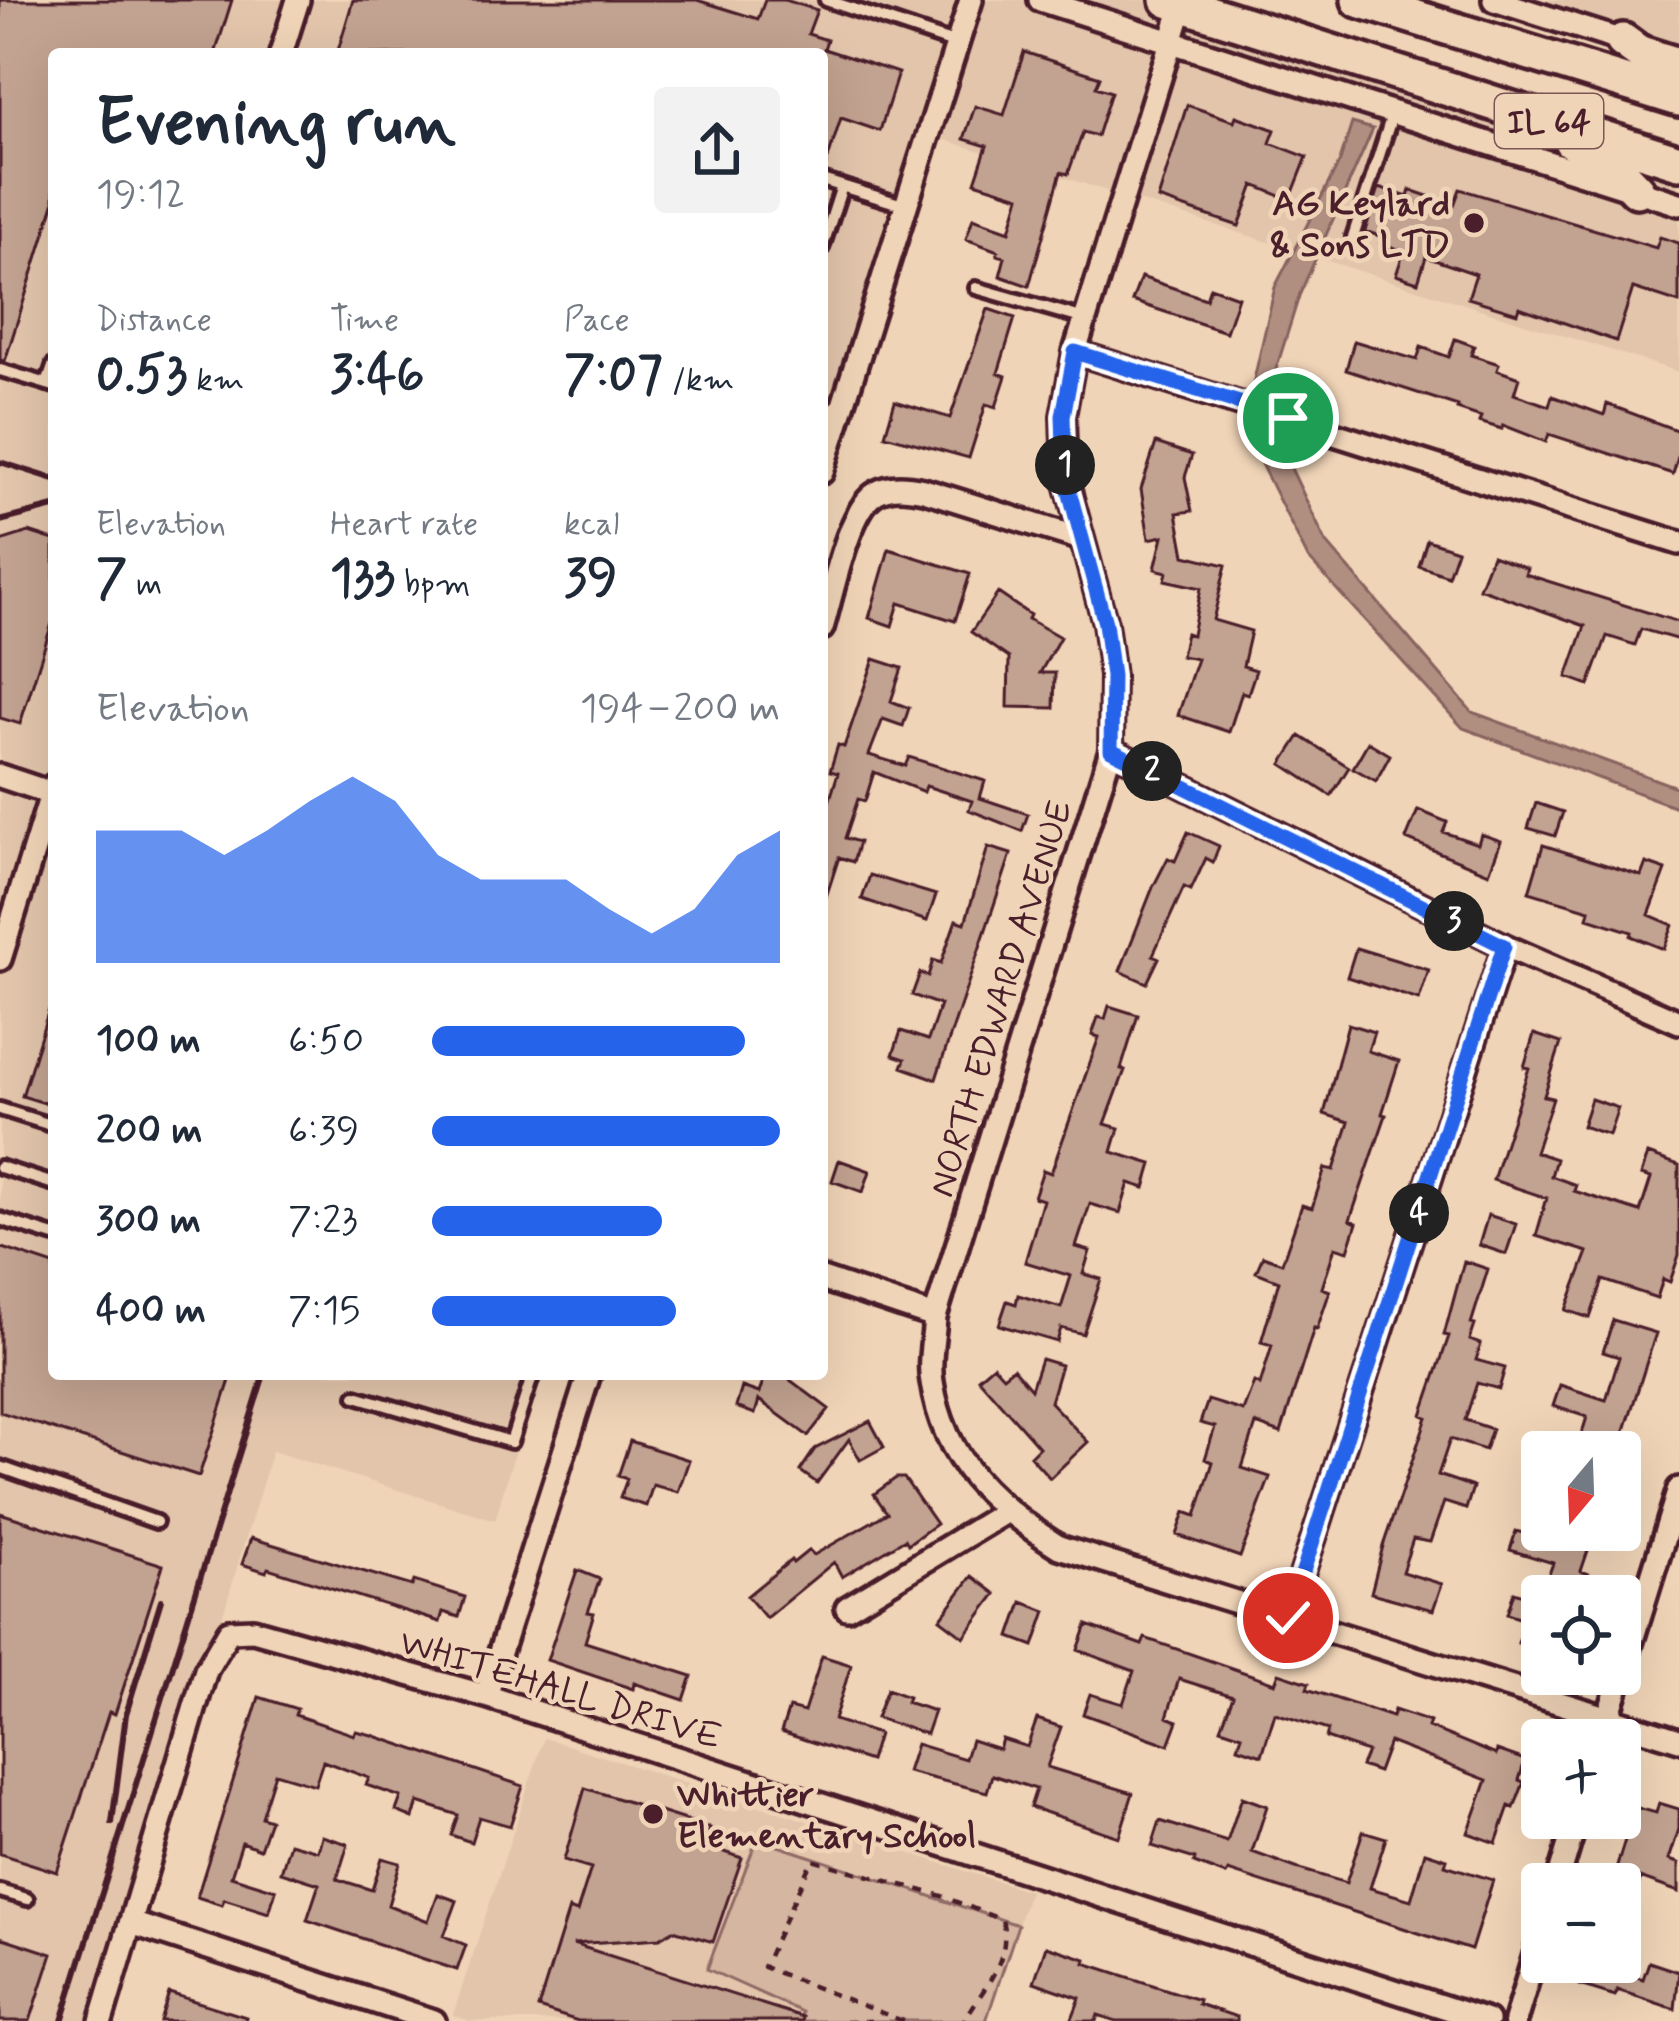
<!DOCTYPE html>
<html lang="en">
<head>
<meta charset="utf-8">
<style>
  body { margin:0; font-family:Mynerve,sans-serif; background:#f2f2f3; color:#1f2937; height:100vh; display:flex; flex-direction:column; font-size:45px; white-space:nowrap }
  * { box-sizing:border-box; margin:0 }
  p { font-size:39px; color:#747a83 }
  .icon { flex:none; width:66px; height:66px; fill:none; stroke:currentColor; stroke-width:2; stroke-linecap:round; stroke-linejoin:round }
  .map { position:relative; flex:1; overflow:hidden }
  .panel { position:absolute; left:48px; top:48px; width:780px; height:1332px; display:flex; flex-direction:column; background:#fff; border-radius:12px; box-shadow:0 12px 48px #0002 }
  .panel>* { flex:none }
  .needle { width:78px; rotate:199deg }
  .controls { position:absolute; left:1521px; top:1431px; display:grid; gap:24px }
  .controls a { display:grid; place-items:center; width:120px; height:120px; border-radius:12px; background:#fff; box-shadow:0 12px 48px #0002; font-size:60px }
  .pin { position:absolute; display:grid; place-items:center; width:102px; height:102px; color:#fff; margin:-51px; border:6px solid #fff; border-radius:50%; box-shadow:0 3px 12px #0007 }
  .km { position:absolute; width:60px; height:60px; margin:-30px; border-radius:50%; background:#222; color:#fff; font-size:33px; line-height:60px; text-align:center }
  .round { display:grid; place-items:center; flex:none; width:126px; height:126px; border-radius:12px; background:#f2f2f3 }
  .overview { display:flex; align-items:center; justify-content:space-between; height:204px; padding:0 48px }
  h1 { font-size:66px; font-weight:700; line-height:90px }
  .stats { display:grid; grid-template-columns:repeat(3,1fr); gap:18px; height:204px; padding:12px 48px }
  .stats div { display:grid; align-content:center }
  .stats b { font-size:51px; font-weight:700 }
  .stats small { font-size:33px; font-weight:400 }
  .stats p { font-size:33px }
  .chart { height:336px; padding:24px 48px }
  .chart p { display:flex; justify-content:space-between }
  .chart svg { width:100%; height:216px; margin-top:12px; fill:#2563eb; opacity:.7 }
  ul { padding:0 48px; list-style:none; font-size:39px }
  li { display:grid; grid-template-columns:192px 144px 1fr; align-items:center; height:90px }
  li i { height:30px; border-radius:15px; background:#2563eb }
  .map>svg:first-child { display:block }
  .built { fill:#e2c5ab }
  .green { fill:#d5b6a0; stroke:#906a66; stroke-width:3 }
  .water { fill:#b08f81; stroke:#87625f; stroke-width:3 }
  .building { fill:#c2a290; stroke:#4a1f2b; stroke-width:3 }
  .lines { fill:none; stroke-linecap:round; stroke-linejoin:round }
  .lane-casing { stroke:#4a1f2b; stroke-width:20 }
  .street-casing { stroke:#4a1f2b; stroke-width:30 }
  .primary-casing { stroke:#4a1f2b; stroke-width:42 }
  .path { stroke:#4a1f2b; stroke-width:4.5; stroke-dasharray:9 9; stroke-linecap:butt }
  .lane { stroke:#f0d4b7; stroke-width:10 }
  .street { stroke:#f0d4b7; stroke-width:21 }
  .primary { stroke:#f0d4b7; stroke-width:33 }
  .rail { stroke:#4a1f2b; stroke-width:6 }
  .route-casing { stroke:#fff; stroke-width:24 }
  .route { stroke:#2563eb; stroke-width:15 }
  .poi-dot { fill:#4a1f2b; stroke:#f0d4b7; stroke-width:4.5 }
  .labels { text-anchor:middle; stroke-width:9; stroke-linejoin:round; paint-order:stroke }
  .shield { fill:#f0d4b7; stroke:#7c5555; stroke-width:3 }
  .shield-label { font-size:33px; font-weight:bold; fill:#4a1f2b }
  .poi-label { font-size:36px; font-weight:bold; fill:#4a1f2b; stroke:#f0d4b7; text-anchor:end }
  .street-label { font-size:36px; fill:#4a1f2b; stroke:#f0d4b7 }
</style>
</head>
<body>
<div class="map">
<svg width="1679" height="2021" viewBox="0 0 1679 2021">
  <rect width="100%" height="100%" fill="#f0d4b7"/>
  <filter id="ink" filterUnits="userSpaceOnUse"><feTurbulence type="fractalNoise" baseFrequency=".00833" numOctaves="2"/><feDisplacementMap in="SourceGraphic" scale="24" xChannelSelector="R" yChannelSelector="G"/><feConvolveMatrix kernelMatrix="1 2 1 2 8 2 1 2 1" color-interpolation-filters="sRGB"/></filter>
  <g filter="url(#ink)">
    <path class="built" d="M0,0H1168L1679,162V372L930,135L822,474V54H54V1374H537L495,1520L272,1451L101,2021H0Z
      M1494,0H1679V59Z
      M544,1738L1029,1891L986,2021H470L453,2015Z"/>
    <path class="green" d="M757,1839L1018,1925L986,2021H800L802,2012L707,1969Z"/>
    <path class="water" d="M1352,123L1373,129L1299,296L1273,379L1280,445L1326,542L1472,712L1679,788V808L1463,728L1308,558L1243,428L1275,287L1340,161Z"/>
    <path class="building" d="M0,0H232L215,54H54V204L5,361L0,360Z
      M353,0H697L758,19L765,0H785L817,10L808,34L827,40L824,49L898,73L880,131L841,118L826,165H822V54H337Z
      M1024,52L1100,77L1096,87L1111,92L1097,136L1083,132L1068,174L1061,172L1029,286L1000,276L1005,257L997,255L998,251L966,239L973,218L1010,231L1020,196L975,182L987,146L964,139L975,106L1004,115Z
      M1187,105L1234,121L1236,116L1275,130L1270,143L1307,157L1290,200L1254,185L1239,226L1158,199Z
      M1379,188L1408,197L1410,190L1454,205L1460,189L1656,248L1660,237L1679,243V303L1633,288L1616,341L1519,307L1517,313L1468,298L1476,274L1426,257L1418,282L1396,275L1404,251L1380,243L1382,237L1365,231Z
      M1141,277L1206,299L1210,287L1238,297L1226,332L1132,301Z
      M988,309L1015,318L998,373L1006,376L996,407L986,404L969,458L885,435L895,401L950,418Z
      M1455,339L1474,346L1471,355L1499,364L1497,370L1519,378L1514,394L1549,406L1552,396L1604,415L1607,404L1679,431V454L1673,474L1549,434L1546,442L1503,425L1502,429L1479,422L1481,417L1457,409L1458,406L1346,370L1354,341L1417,360L1421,347L1449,357Z
      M1156,443L1192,455L1185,477L1192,511L1177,513L1185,555L1226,565L1213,620L1251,631L1243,666L1256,670L1248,694L1242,692L1229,732L1178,715L1197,659L1181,656L1186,633L1192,635L1201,588L1165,580L1167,572L1155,569L1163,536L1149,539L1141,489Z
      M29,532L54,540V617L20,724L0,718V541Z
      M1427,540L1457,550L1448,576L1419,566Z
      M889,549L970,574L955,621L899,603L892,626L869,618Z
      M1492,555L1527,568L1525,574L1679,622V640L1641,629L1635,645L1607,636L1589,685L1567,677L1585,626L1479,588Z
      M998,593L1030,615L1028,619L1060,637L1040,673H1055L1054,708L1008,707L1009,658L971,632Z
      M874,659L902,668L891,701L909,708L903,726L883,719L869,755L905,766L909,757L985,781L980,798L1028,814L1022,831L969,810L972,801L926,786L924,792L874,772L865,801L858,799L845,838L859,842L853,862L839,857L825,900L822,899V825L838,773L830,771L838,745L844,747Z
      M1300,736L1349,767L1331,796L1282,764Z
      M1368,742L1390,755L1376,781L1353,768Z
      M1536,803L1563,812L1555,836L1528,828Z
      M1418,810L1447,822L1443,832L1478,844L1481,834L1501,841L1489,873L1406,839Z
      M1188,832L1219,846L1213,862L1206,858L1191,890L1184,887L1153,955L1159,958L1147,983L1120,971L1153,887L1168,858L1175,861Z
      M1543,845L1641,876L1646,863L1666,870L1649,915L1673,925L1664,949L1631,936L1632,932L1588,918L1590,910L1529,892Z
      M988,847L1011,854L936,1079L902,1067L905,1059L893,1055L901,1031L928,1040L940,1005L912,995L920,973L928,976L933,960L941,963L956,920L965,923Z
      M870,875L936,895L927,921L862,899Z
      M1356,948L1429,970L1419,1000L1347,977Z
      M50,1006L54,1007V1106L22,1096Z
      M1109,1006L1138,1015L1121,1069L1125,1070L1105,1124L1119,1128L1112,1152L1152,1164L1145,1188L1129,1183L1120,1213L1090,1204L1076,1247L1090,1251L1083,1274L1101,1279L1083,1334L1061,1328L1057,1342L999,1325L1007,1301L1016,1304L1018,1295L1061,1308L1071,1276L1025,1262L1043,1200L1034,1197L1043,1170L1051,1173L1099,1037L1092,1035L1098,1017L1105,1019Z
      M1348,1024L1374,1032L1368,1051L1399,1061L1382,1114L1386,1115L1350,1220L1357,1223L1348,1251L1335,1247L1322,1288L1330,1291L1317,1329L1314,1328L1281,1433L1256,1424L1242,1468L1270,1477L1240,1557L1177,1535L1185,1512L1196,1516L1213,1462L1205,1459L1215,1427L1200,1423L1208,1400L1243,1411L1254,1382L1260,1385L1272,1345L1261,1342L1279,1281L1256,1272L1263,1256L1282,1263L1302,1205L1312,1208L1325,1168L1334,1170L1349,1122L1324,1114Z
      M1534,1034L1561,1043L1544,1096L1553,1098L1535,1152L1556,1159L1551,1176L1576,1185L1574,1191L1640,1212L1651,1178L1641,1175L1648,1154L1679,1165V1255L1670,1282L1663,1279L1657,1298L1603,1280L1590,1318L1566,1310L1588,1252L1536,1236L1547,1198L1493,1180L1529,1068L1524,1067Z
      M1591,1099L1618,1108L1609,1135L1582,1126Z
      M839,1160L870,1171L863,1192L832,1181Z
      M1488,1215L1516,1224L1506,1254L1479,1245Z
      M0,1247L54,1265V1374H232L199,1476L0,1412Z
      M1464,1261L1488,1269L1471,1324L1475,1325L1470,1340L1481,1344L1476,1360L1505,1368L1499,1389L1477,1383L1465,1420L1492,1429L1485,1450L1450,1439L1438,1475L1473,1487L1466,1509L1444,1502L1430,1542L1413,1539L1402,1572L1442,1584L1433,1610L1371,1593L1383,1546L1427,1417L1422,1415L1449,1336L1444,1335Z
      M1613,1320L1656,1333L1618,1452H1576L1587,1417L1553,1406L1560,1385L1606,1400L1619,1357L1603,1352Z
      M1041,1359L1061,1365L1050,1402L1088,1442L1050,1478L1030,1456L1039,1447L978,1378L993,1365L1003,1376L1013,1368L1031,1389Z
      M766,1374H792L790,1380L829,1409L808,1436L759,1400L755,1414L736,1407L742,1387L759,1393Z
      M870,1421L884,1447L860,1460L849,1439L817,1483L800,1471L815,1449Z
      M630,1441L689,1460L678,1492L653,1485L646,1506L620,1498L627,1479L618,1476Z
      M896,1478H904L936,1524L908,1544L905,1539L842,1577L834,1562L766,1618L747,1596L791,1560L793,1563L809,1550L814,1555L887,1513L874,1494Z
      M0,1513L163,1565L115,1714L109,1712L57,1872L0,1854Z
      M1563,1530H1595L1581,1571L1589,1574L1582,1593L1574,1590L1572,1596H1542V1651L1518,1643L1525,1620L1507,1614L1514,1592L1532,1598L1538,1580L1542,1581V1594L1553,1563L1510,1550L1516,1531L1559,1543Z
      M251,1538L412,1586L414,1581L465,1597L459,1617L443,1612L440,1622L268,1568L266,1572L242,1564Z
      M577,1570L600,1579L588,1612L594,1613L585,1642L692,1676L684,1700L634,1683L633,1689L547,1660Z
      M972,1576L996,1594L964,1637L940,1619Z
      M1022,1602L1046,1611L1034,1646L1010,1637Z
      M1087,1625L1142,1645L1145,1638L1275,1683L1279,1673L1309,1683L1307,1689L1392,1717L1394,1710L1430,1722L1428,1727L1496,1755L1497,1750L1525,1760L1519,1780L1524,1782L1514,1808L1509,1806L1496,1843L1468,1833L1487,1780L1389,1742L1378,1772L1361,1766L1367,1752L1326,1738L1328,1730L1275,1713L1262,1755L1238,1747L1242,1735L1221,1728L1233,1696L1179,1679L1167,1717L1178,1721L1169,1745L1083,1714L1090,1694L1123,1704L1134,1671L1078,1650Z
      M822,1656L851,1665L834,1720L878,1734L870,1761L781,1732L789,1708L804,1712Z
      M887,1689L908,1697L906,1702L934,1711L926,1734L876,1718Z
      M259,1697L297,1709L295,1715L354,1735L356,1731L372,1735L523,1786L510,1826L479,1817L471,1842L451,1835L458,1815L418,1802L413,1818L396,1811L401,1797L366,1785L369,1778L323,1761L315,1785L275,1773L261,1817L270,1820L260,1849L242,1842L231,1876L276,1890L269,1913L224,1899L222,1905L197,1897Z
      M1037,1719L1061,1727L1047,1767L1133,1793L1119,1837L1030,1807L1036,1789L992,1775L987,1792L907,1772L916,1744L965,1759L971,1740L999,1749L1002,1739L1027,1747Z
      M585,1788L710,1828L705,1845L742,1858L713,1942L673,1930L660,1938L573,1944L803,2017L802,2021H578L538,2008L569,1909L577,1912L591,1868L564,1860Z
      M1242,1797L1267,1806L1252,1852L1296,1868L1346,1883L1363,1831L1386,1838L1370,1888L1411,1900L1425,1852L1447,1859L1445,1865L1493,1880L1471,1950L1228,1871L1226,1875L1194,1863L1195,1859L1152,1846L1160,1821L1227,1842Z
      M1659,1803L1679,1809V1829L1669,1860L1679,1863V1892L1640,1878L1639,1884L1614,1876L1635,1807L1656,1813Z
      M322,1836L348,1844L337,1879L372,1890L382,1858L400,1863L388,1905L428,1921L438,1894L457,1901L444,1936L466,1945L457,1970L307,1920L319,1884L281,1872L290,1843L318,1851Z
      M0,1937L52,1954L30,2021H0Z
      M1046,1946L1086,1959L1085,1963L1199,2000L1198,2004L1237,2017V2021H1116L1098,2015L1096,2021H1071L1080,1998L1034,1982Z
      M1588,1962H1606L1605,1966L1643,1979L1649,1962L1679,1972L1675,2009L1617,1990L1615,1996L1580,1985Z
      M169,1993L246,2017L245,2021H160Z"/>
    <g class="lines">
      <g class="lane-casing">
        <path id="lane" d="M826,0L957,44
          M822,180L906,206
          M1353,237L1393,112
          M822,248L842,186
          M976,288L1085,319
          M0,370L54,386
          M47,384L54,364
          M822,405L841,412
          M0,1109L54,1126
          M0,1167L54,1184
          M0,1219L54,1236
          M356,1396L511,1442L533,1374
          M0,1467L156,1522
          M0,1891L27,1899"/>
      </g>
      <g class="street-casing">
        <path id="street" d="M1040,0L1679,204
          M1494,0L1679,59
          M281,54L298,0
          M1075,352L1679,543
          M822,472L971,0
          M822,628C832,596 848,509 876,493C891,484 908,487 924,490L1081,539
          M1111,750L1505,946L1679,1022
          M0,776L54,794
          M0,959L54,785
          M822,1279L935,1317C934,1338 928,1362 932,1382C944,1463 994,1505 1059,1547L1679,1740
          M935,1317L1111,750L1112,676L1105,623L1065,476L1063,416L1075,352L1184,0
          M847,1608L1005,1512
          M1288,1618L1505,946
          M486,1696L589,1374
          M1601,1740L1679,1489
          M1557,1884L1577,1818
          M131,1923L434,2021
          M101,2021L206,1670L229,1631L253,1630L486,1696L1487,2021
          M1515,2021L1542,1932"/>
      </g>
      <g class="primary-casing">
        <path id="primary" d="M1168,0L1679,162
          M1359,0L1679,99
          M1623,41L1679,82
          M1571,141L1618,170L1637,190"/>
      </g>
      <path class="path" d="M846,2021H871
        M903,2021L763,1967L812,1860L942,1896L1002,1920C1013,1960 982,1989 964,2021"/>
      <use href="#lane" class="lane"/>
      <use href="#street" class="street"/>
      <use href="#primary" class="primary"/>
      <path class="rail" d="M0,462L54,479
        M0,521L54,507
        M112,1823L126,1714L161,1600
        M62,2021L264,1374"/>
    </g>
  </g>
  <g class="lines" filter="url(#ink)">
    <g class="route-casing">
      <path id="route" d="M1288,1618L1504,946L1111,750L1112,676L1105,623L1065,476L1063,416L1075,352L1288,418"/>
    </g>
    <use href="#route" class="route"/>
  </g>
  <g class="poi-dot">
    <circle cx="1474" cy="223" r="12"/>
    <circle cx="653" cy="1814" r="12"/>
  </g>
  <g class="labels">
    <rect class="shield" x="1495" y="94" width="108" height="54" rx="9"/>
    <g class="shield-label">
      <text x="1549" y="133">IL 64</text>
    </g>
    <g class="poi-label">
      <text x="1450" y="215">AG Keylard<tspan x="1450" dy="41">&amp; Sons LTD</tspan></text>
      <text x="677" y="1806" text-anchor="start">Whittier<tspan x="677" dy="41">Elementary School</tspan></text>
    </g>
    <g class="street-label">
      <text transform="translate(999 998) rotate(-73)" y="13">NORTH EDWARD AVENUE</text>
      <text transform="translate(561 1688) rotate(17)" y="13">WHITEHALL DRIVE</text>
    </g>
  </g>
</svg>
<div class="controls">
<a><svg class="needle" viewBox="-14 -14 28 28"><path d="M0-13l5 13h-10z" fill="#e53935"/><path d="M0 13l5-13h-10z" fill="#747a83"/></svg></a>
<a><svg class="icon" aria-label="locate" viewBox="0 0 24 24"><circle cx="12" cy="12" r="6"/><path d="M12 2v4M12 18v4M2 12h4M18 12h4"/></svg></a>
<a>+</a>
<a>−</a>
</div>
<div class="pin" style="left:1288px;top:418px;background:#1e9e55"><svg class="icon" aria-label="arrive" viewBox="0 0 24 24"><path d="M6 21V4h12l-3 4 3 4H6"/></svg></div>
<div class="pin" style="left:1288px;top:1618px;background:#d93025"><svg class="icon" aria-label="check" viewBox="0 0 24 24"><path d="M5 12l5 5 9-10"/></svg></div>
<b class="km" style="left:1065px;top:465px">1</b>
<b class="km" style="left:1152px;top:771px">2</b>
<b class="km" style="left:1454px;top:921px">3</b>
<b class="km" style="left:1419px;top:1213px">4</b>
<section class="panel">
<div class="overview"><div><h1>Evening run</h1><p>19:12</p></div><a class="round"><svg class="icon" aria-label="share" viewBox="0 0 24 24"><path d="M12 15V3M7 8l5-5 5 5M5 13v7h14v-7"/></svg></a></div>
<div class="stats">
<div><p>Distance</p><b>0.53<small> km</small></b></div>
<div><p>Time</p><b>3:46</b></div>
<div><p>Pace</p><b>7:07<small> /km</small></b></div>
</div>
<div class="stats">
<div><p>Elevation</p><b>7<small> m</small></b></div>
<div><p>Heart rate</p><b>133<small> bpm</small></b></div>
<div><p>kcal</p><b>39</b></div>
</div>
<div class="chart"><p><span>Elevation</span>194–200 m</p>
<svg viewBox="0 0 160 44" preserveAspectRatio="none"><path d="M0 44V17L10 17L20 17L30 22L40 17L50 11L60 6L70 11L80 22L90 27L100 27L110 27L120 33L130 38L140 33L150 22L160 17V44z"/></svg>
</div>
<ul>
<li><b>100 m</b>6:50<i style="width:90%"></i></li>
<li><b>200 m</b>6:39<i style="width:100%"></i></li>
<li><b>300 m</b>7:23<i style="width:66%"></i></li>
<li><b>400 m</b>7:15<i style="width:70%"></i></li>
</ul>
</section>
</div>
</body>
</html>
